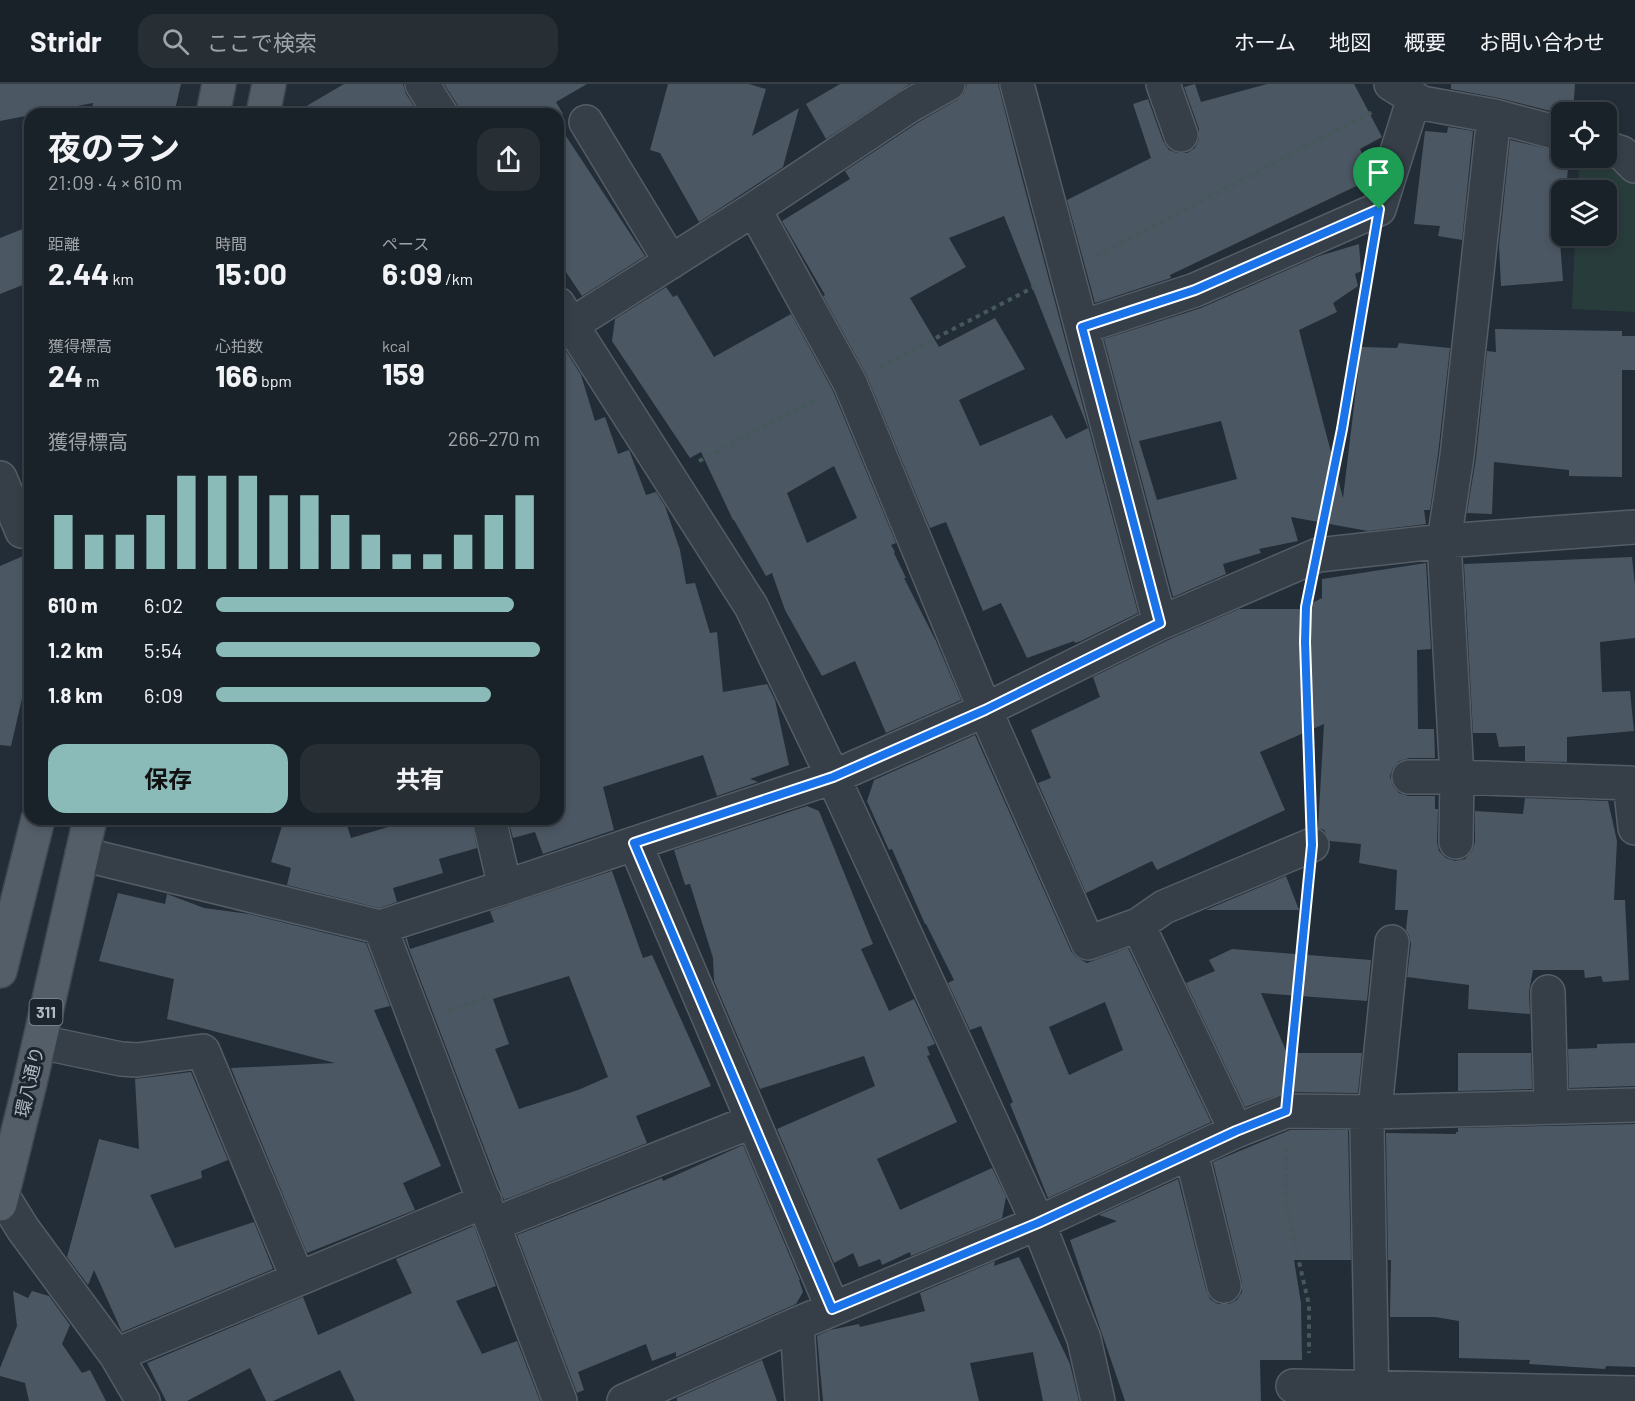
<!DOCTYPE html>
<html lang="ja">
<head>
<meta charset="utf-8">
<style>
  body { margin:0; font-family:Barlow,"Noto Sans JP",sans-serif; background:#272f35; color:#f1f3f6; height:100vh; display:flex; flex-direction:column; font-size:22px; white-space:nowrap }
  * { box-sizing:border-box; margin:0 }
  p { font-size:20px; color:#9fa4a8 }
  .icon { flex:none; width:33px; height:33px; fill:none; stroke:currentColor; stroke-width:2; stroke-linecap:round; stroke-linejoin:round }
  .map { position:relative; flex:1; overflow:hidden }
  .panel { position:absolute; left:24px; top:24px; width:540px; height:717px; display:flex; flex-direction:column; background:#1a2229; border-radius:18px; box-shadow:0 3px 9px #0003,0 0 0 2px #383f46 }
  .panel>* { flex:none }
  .buttons { position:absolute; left:1551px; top:18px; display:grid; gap:12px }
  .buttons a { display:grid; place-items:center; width:66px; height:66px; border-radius:12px; background:#1a2229; box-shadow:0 3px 9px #0003,0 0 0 2px #383f46; font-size:30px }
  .pin { position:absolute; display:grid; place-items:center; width:51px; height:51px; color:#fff; margin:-62px -26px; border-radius:50% 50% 50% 0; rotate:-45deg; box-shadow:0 0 6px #0007 }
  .pin .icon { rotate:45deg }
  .round { display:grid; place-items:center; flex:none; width:63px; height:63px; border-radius:18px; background:#272f35 }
  .headline { display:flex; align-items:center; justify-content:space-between; height:102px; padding:0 24px }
  h1 { font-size:33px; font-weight:700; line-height:45px }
  .metrics { display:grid; grid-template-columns:repeat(3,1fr); gap:9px; height:102px; padding:6px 24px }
  .metrics div { display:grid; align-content:center }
  .metrics b { font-size:30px; font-weight:700 }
  .metrics small { font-size:16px; font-weight:400 }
  .metrics p { font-size:16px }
  .chart { height:168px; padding:12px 24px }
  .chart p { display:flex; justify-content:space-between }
  .chart svg { width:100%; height:108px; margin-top:6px; stroke:#8bbbb9; stroke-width:6 }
  .primary-button { display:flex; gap:12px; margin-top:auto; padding:12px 24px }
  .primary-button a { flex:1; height:69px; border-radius:18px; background:#8bbbb9; color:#111; font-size:24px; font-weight:700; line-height:69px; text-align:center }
  .primary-button a+a { background:#272f35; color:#f1f3f6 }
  ul { padding:0 24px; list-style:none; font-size:20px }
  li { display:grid; grid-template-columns:96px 72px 1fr; align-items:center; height:45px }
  li i { height:15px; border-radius:8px; background:#8bbbb9 }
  header { display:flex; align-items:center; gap:36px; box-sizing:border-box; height:84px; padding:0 30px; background:#1a2229; border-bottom:2px solid #383f46 }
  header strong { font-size:28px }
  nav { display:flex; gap:33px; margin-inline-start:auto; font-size:21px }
  .search { width:420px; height:54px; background:#272f35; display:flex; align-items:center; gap:15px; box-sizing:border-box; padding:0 21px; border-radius:18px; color:#9fa4a8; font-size:22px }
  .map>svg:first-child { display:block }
  .green { fill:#283c3b }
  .building { fill:#4b5763; fill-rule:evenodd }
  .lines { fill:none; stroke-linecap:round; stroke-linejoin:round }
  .minor-casing { stroke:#545d66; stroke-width:36 }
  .major-casing { stroke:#3f4851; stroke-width:36 }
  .path { stroke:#46595a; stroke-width:4; stroke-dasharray:4.5 4.5; stroke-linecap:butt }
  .minor { stroke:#363f48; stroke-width:33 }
  .major { stroke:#545e68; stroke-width:33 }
  .route-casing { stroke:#fff; stroke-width:12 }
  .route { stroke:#1a73e8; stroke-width:8 }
  .labels { text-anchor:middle; stroke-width:6; stroke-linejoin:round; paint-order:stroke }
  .shield { fill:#1c242d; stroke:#848d97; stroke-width:1.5 }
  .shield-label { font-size:16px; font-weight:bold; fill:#b1bac4 }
  .street-label { font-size:18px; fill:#b1bac4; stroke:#1c242d }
</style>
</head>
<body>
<header>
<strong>Stridr</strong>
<div class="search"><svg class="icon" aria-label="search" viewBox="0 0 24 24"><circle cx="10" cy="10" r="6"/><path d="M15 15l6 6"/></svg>ここで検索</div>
<nav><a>ホーム</a><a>地図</a><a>概要</a><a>お問い合わせ</a></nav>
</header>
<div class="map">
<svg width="1635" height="1317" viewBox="0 0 1635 1317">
  <rect width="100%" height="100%" fill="#232d37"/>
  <path class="green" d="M1579,74H1593L1635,98V228L1572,225L1575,152H1606V106H1578Z"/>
  <path class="building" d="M0,0H181L174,30H91L93,19L0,37Z
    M344,0H403L406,10L419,30H293Z
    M444,0H587L556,18L563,30H460L457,20Z
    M668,0H749L766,5L752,52L799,24L783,83L699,138L660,69L650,66Z
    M840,0H910L826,55L806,20Z
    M967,0H998L1019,83L1138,529L1081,557L1075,559L1074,557L1027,574L1001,519L983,527L946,438L930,444L866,290L823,212L825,211L782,137L850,95L845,87L919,38L957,16L964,9ZM1004,132L1088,344L1066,355L1052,331L980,362L959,316L1025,285L995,234L939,263L910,214L966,183L949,154Z
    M1195,0L1201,18L1267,0H1354L1382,53L1360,65L1371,87L1369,96L1170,191L1171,194L1095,219L1067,116L1151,74L1133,20L1148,15L1163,57L1169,66L1177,69H1187L1195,64L1199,55V45L1184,3Z
    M1451,0H1575L1573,28H1562V30L1499,14L1451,5Z
    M558,40L645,172L582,212L558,176Z
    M1448,43L1473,47L1462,156L1438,152L1440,142L1414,140L1425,47L1447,49Z
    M1510,56L1562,68V74H1569L1566,105L1556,104L1563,197L1501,202L1499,162Z
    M30,142V198L0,210V154Z
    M1359,160L1361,187L1355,190L1358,202L1333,219L1337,228L1299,246L1343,414L1361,263L1397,264L1399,259L1450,264L1438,370L1430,426H1424L1426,440L1368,447L1291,433L1298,457L1259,465L1261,469L1223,480L1226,490L1173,513L1104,255L1201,224L1319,172ZM1221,337L1237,395L1157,416L1139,357Z
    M666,203L673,213L677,211L714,273L791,230L833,307L896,459L891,461L895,468L894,469L906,494H904L936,557L961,616L886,649L855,577L822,592L785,526L772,489L766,492L734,436H733L701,368L690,374L612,257L615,235ZM834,382L857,434L807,459L787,409Z
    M1495,245L1622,247V252H1635V286H1622V393L1569,392V386L1494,378L1492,430L1467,429L1476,374L1487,267L1496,268Z
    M564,264L581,291L595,337L605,333L618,370L629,366L646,411L656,408L665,422L680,466L686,500L695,499L710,549L717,548L723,608L767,600L775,616L789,681L750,695L758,698L717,712L703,671L603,703L614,746L543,770L535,748L513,754L508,735H558V265Z
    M30,469V580L11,662L0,661V482Z
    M1632,473L1635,502V554L1600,558L1602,608L1630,607L1634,647L1567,653V678L1525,677V662L1499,663L1496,649H1473L1464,480Z
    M1426,479L1431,565L1417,566L1418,645H1434L1435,674H1409L1399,677L1393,684L1390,692L1393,702L1399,709L1408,712H1435V725H1438L1437,758L1439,767L1446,774L1455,777L1465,775L1472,767L1475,758V727L1523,730L1525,714L1608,717L1617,757L1614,816H1625L1629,896L1603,898L1601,892L1585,894L1584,886H1533L1529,908L1530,930L1468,925L1469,901L1407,893L1411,860L1409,851L1406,846L1408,826H1395L1397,786L1359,779L1361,760L1330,757L1324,746L1318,744L1324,640L1260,668L1285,726L1157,786L1152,777L1086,809L1038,699L1051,694L1031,646L1100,613L1093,593L1168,556L1239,525H1300L1322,514V495Z
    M975,651L1071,867L1076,873L1087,879L1128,864L1211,1038L1048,1114L1010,1020L1013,1018L981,942L970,946L948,899L954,896L926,840H925L892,765L889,766L867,717L874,696ZM1105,918L1123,966L1069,991L1049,943Z
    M807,722L819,727L873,860L861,865L889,927L914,915L935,960L927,963L930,971L927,972L957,1038L877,1075L900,1126L992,1084L1006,1113L1002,1134L911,1172L910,1168L882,1181L880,1175L859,1183L853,1169L834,1179L777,1045L875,1002L864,972L760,1005L714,897L713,874L690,800L685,801L674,766Z
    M284,735H345L351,754L415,735H471L477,764L439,775L443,789L393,804L397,818L379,824L287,801L291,784L271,778Z
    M612,787L643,874L652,871L711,1002L636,1032L647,1059L504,1116L405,855L407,854L410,865L494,838L490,827ZM569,892L608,993L578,1006L519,1025L495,965L509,960L493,915Z
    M1286,792L1299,826H1206Z
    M118,809L165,820L167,810L204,824L249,830L366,859L390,922L374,926L441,1082L403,1099L415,1126L307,1169L231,984L335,979L167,935L174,895L99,877Z
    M1232,865L1371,876L1367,917L1261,909L1287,969H1362L1358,1009L1286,1008L1245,1023L1186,899L1215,887L1209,876Z
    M1635,959V1002L1569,1004L1568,965L1597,964V960Z
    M1458,969H1531L1532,1005L1458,1007Z
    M191,988L228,1076L201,1087L202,1094L150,1111L175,1164L254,1138L273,1185L122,1248L94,1186L88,1201L67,1173L99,1055L139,1065L135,995Z
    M1635,1040V1283L1606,1282L1605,1285L1529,1280L1530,1276L1459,1274V1237L1435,1233H1390L1391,1176H1388L1386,1049L1456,1050V1048H1458V1044Z
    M1290,1046H1348L1351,1176H1294L1301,1219L1302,1276H1260L1261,1317H1125L1070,1156L1117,1137L1099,1131L1178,1095L1206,1206L1210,1215L1218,1220H1229L1237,1216L1242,1208V1198L1213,1078Z
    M743,1061L800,1196H799L803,1208L796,1220L676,1273V1268L652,1277L646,1260L578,1288L584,1306L577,1309L517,1151L662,1094L663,1097Z
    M474,1142L496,1202L456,1217L482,1270L517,1257L540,1317H355L340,1286L273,1317H266L250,1284L187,1317H166L147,1279L303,1213L318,1251L412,1209L396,1175Z
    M1019,1173L1070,1280L1079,1317H1043L1033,1268L970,1279L979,1317H823L817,1252L830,1246L859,1240L860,1243L925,1227L920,1209L995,1177L994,1182Z
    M13,1207L28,1214L32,1207L49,1212L70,1241L62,1260L82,1289L90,1286L106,1317H29L25,1299L0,1292V1284L17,1242Z
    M762,1276L777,1317H677V1314Z"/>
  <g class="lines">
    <g class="minor-casing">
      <path id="minor" d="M422,0L441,30
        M1017,0L1160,539
        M1163,0L1181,51
        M1391,0L1422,19L1494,32L1562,50
        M1494,32L1457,372L1444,457L1457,693L1630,699L1635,744
        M586,38L671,178
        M1606,64L1622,69L1635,82
        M754,125L850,299L985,626L1088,859L1138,841L1164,823L1312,761
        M558,220L751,522L833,693L1038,1139L1084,1255L1098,1317
        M1082,243L1195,206L1379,125L1414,14
        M558,247L571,241L754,125L909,22L948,0
        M0,394L22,447
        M1409,693H1457L1456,758
        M489,735L505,803
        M635,760L833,1225
        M82,770L380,843L505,803L833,693L985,626L1160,539L1318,471L1444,457L1635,443
        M1138,841L1236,1047
        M380,843L560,1317
        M1548,908L1551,1022
        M40,958L121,975L137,976L203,967L298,1195
        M1191,1068L1224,1202
        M0,1108L23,1145L116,1271L143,1317
        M494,1140L753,1037
        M797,1240L802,1317
        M116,1271L485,1117
        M1293,1302L1635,1309
        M624,1317L797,1240L1038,1139L1236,1047L1286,1027L1372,1028L1635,1021
        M1372,1317L1367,1042L1376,1016L1392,858"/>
    </g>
    <g class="major-casing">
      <path id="major" d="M213,30L219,0
        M263,30L269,0
        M0,887L38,735
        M0,1120L30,999L90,735"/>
    </g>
    <path class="path" d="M1096,172L1374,27
      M880,283L1036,202
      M699,377L820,314
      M1324,438L1343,345L1373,164
      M1308,513L1306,523L1305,558L1310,730
      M447,927L491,912
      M1288,995L1308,800
      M1286,1063L1285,1117L1309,1221V1269"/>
    <use href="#minor" class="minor"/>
    <use href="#major" class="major"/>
  </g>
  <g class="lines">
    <g class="route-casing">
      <path id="route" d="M1379,125L1342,345L1306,523L1305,558L1312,761L1286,1027L1236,1047L1038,1139L832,1225L634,759L833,693L985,626L1160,539L1082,243L1195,206Z"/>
    </g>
    <use href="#route" class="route"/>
  </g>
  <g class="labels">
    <rect class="shield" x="29.5" y="915" width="33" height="26" rx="4.5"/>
    <g class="shield-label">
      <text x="46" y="934">311</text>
    </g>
    <g class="street-label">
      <text transform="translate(30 998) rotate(-77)" y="6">環八通り</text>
    </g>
  </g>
</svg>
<div class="buttons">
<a><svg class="icon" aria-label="locate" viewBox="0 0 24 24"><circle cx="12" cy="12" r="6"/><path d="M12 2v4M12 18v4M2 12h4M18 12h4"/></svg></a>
<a><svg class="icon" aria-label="layers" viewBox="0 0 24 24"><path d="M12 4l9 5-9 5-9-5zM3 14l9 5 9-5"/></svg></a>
</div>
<div class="pin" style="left:1379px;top:125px;background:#1e9e55"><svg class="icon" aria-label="arrive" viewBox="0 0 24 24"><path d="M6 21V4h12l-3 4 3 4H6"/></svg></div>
<section class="panel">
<div class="headline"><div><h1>夜のラン</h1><p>21:09 · 4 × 610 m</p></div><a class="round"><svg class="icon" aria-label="share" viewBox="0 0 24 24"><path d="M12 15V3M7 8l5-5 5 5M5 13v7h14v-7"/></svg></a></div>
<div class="metrics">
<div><p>距離</p><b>2.44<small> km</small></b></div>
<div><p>時間</p><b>15:00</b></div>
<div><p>ペース</p><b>6:09<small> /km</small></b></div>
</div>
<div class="metrics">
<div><p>獲得標高</p><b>24<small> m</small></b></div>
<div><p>心拍数</p><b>166<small> bpm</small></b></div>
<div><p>kcal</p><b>159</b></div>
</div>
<div class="chart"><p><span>獲得標高</span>266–270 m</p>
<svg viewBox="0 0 160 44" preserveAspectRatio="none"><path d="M5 44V22M15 44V30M25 44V30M35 44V22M45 44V6M55 44V6M65 44V6M75 44V14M85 44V14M95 44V22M105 44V30M115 44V38M125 44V38M135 44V30M145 44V22M155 44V14"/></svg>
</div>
<ul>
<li><b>610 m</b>6:02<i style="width:92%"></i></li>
<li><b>1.2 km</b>5:54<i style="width:100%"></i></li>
<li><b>1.8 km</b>6:09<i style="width:85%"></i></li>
</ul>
<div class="primary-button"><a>保存</a><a>共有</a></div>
</section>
</div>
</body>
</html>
